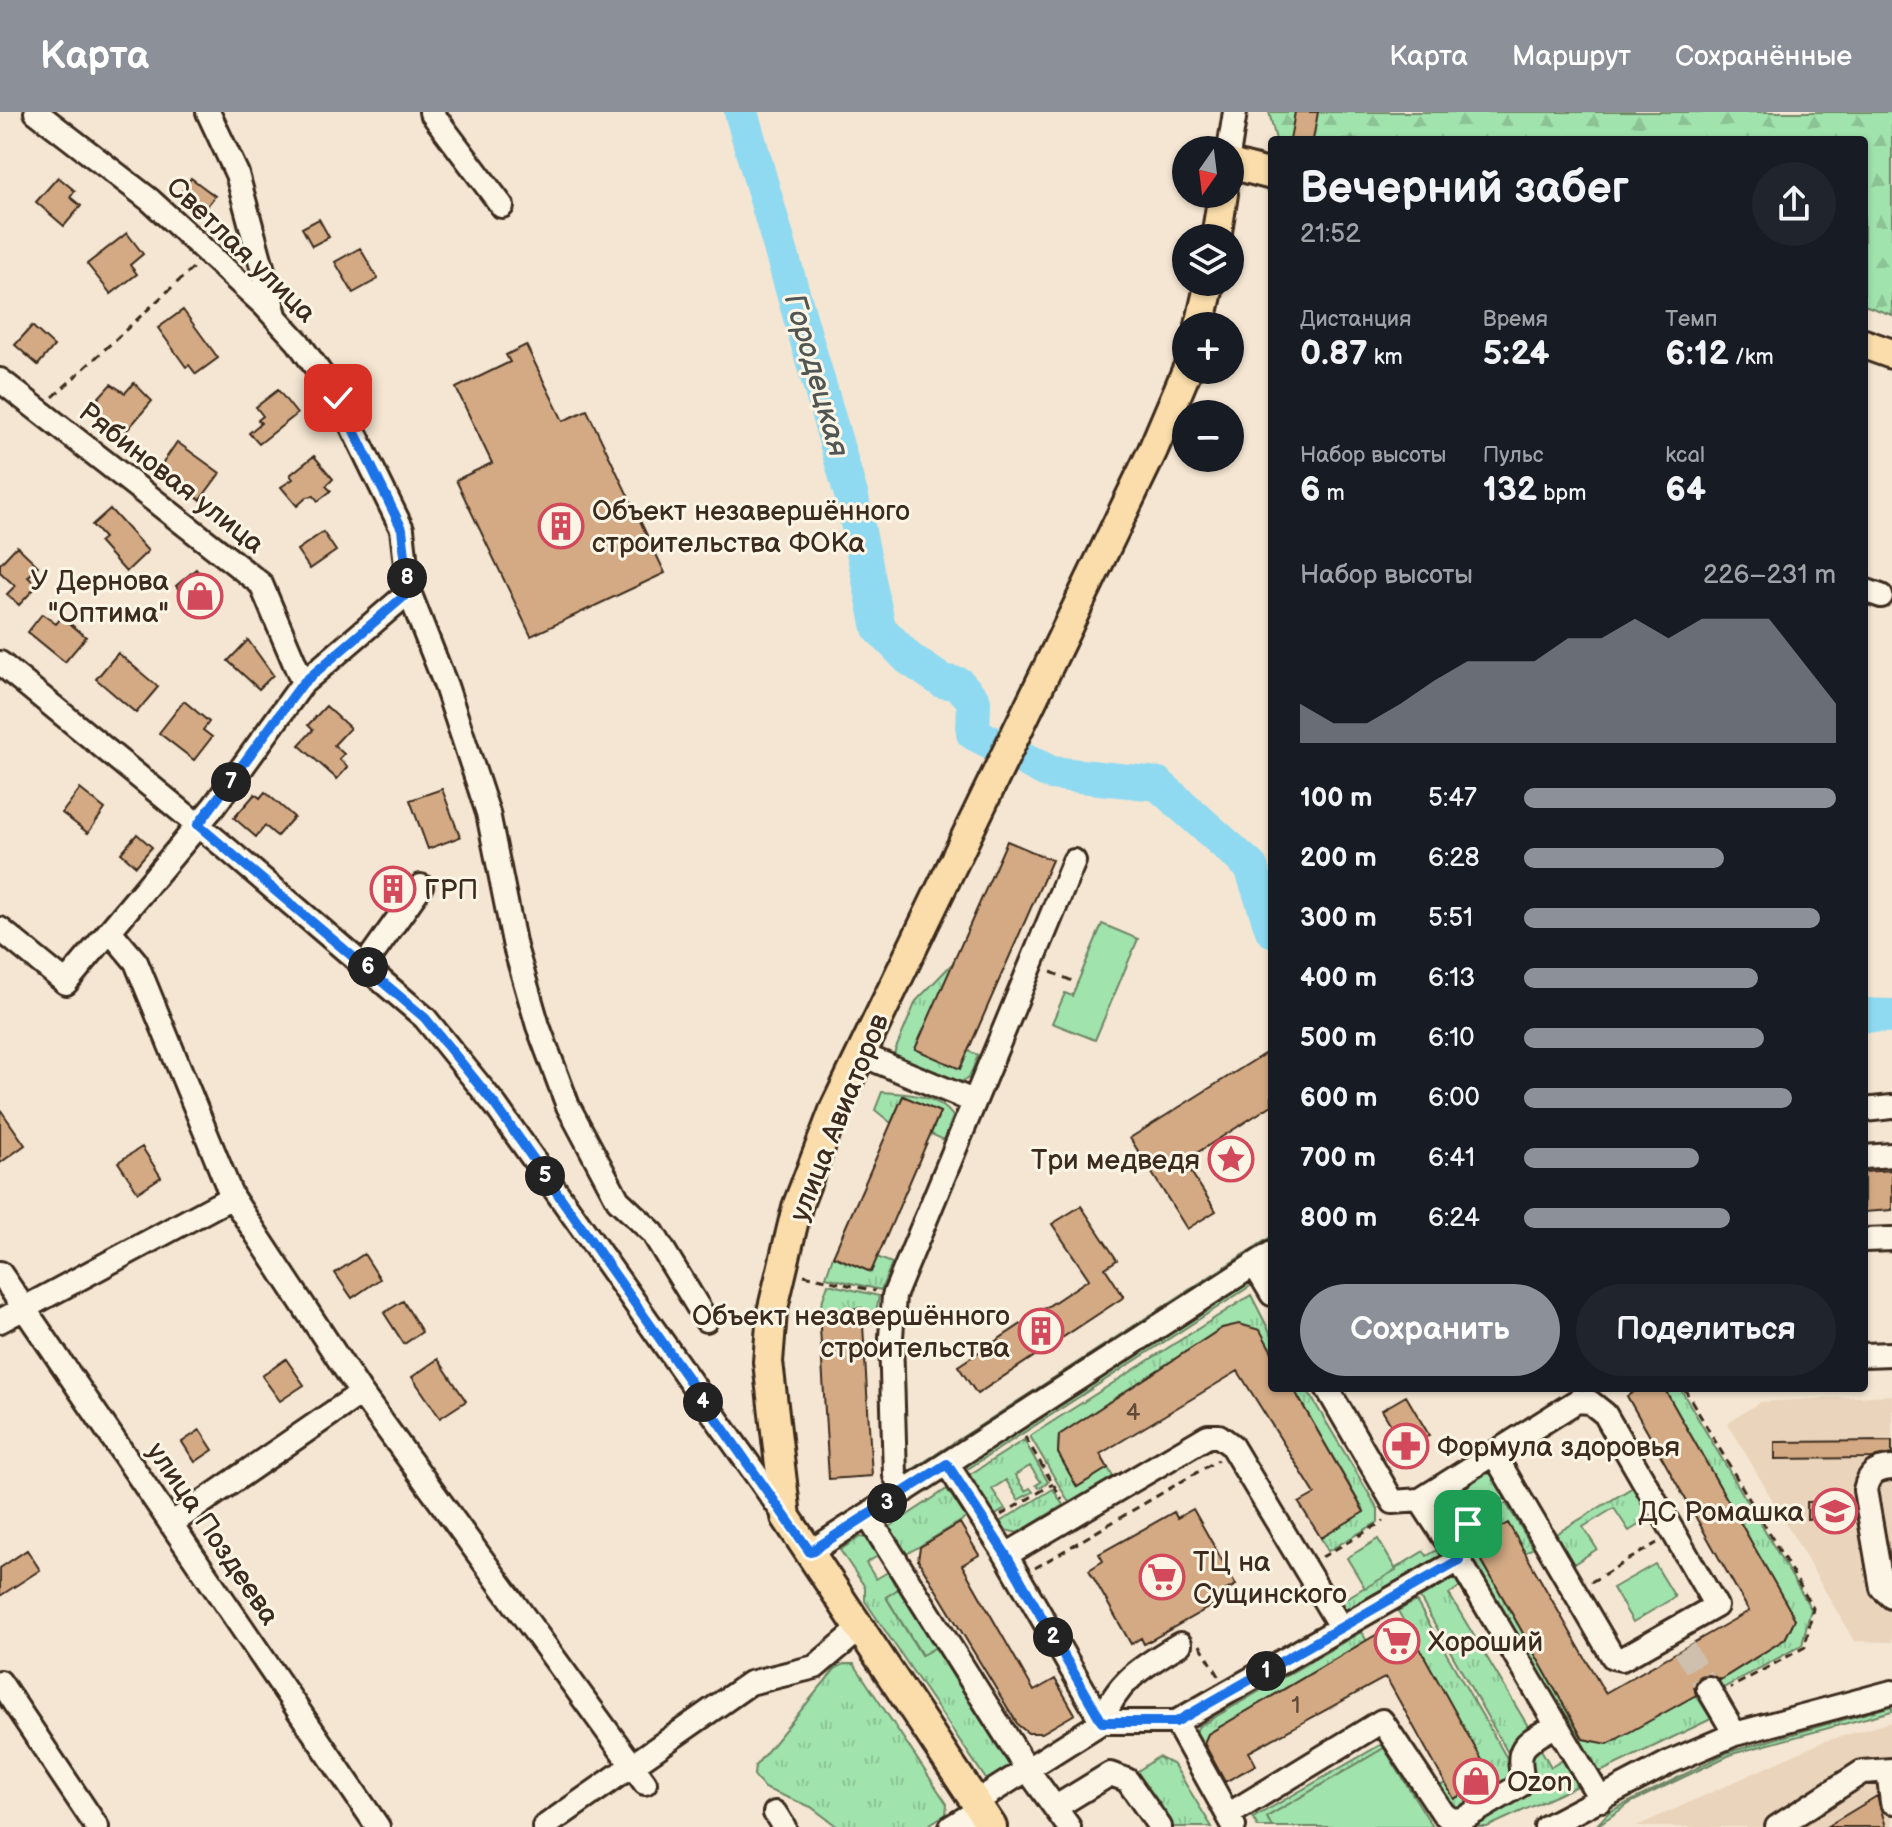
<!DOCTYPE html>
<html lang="ru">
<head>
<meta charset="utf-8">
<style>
  body { margin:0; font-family:"Balsamiq Sans",sans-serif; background:#20242c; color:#f1f3f6; height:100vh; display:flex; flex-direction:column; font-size:30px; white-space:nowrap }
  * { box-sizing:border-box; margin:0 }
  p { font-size:26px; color:#9ea1a6 }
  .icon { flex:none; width:44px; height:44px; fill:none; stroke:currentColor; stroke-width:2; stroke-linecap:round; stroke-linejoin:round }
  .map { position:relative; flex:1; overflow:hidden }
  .side { position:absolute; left:1268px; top:24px; width:600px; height:1256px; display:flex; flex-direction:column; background:#171b24; border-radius:8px; box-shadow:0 2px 6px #0004 }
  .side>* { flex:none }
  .needle { width:52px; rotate:194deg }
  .controls { position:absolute; left:1172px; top:24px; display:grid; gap:16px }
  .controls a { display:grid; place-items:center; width:72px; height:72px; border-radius:50%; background:#171b24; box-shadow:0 2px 6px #0004; font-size:40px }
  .pin { position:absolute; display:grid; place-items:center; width:68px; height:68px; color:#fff; margin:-34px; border-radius:16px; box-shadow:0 4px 12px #0006 }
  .km { position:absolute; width:40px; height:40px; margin:-20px; border-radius:50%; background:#222; color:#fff; font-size:22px; line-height:40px; text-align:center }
  .round { display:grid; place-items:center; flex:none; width:84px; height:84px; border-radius:42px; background:#20242c }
  .head { display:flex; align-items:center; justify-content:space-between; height:136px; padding:0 32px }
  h1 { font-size:44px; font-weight:700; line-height:60px }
  .metrics { display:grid; grid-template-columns:repeat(3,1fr); gap:12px; height:136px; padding:8px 32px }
  .metrics div { display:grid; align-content:center }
  .metrics b { font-size:34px; font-weight:700 }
  .metrics small { font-size:22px; font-weight:400 }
  .metrics p { font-size:22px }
  .chart { height:224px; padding:16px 32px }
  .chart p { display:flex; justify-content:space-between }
  .chart svg { width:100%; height:144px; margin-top:8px; fill:#8c9099; opacity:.7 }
  .primary-button { display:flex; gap:16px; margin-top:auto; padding:16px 32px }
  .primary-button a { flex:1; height:92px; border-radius:48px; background:#8c9099; color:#fff; font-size:32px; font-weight:700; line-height:92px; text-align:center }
  .primary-button a+a { background:#20242c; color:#f1f3f6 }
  ul { padding:0 32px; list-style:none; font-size:26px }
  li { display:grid; grid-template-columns:128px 96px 1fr; align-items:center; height:60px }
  li i { height:20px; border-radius:10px; background:#8c9099 }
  header { display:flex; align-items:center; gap:48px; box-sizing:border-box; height:112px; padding:0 40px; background:#8c9099; color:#fff }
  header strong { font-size:38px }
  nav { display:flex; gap:44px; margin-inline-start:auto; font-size:28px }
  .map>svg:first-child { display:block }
  .built { fill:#ead4bb }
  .grass { fill:url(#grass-tufts); stroke:#6e8666; stroke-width:2 }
  .forest { fill:url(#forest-firs); stroke:#6e8666; stroke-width:2 }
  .green { fill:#a0e3ad; stroke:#6e8666; stroke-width:2 }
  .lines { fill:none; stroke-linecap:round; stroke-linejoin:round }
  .river { stroke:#90daf1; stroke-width:34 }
  .building { fill:#d3aa84; stroke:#3b2a1e; stroke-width:2 }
  .minor-tunnel { stroke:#cfc0ae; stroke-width:22; stroke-dasharray:22 11; stroke-linecap:butt }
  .minor-casing { stroke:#3b2a1e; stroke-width:28 }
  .major-casing { stroke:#3b2a1e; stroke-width:34 }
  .path { stroke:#3b2a1e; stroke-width:3; stroke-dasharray:8 6; stroke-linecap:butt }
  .minor { stroke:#fcf5e5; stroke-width:22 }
  .major { stroke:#faddab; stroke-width:28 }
  .route-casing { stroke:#fff; stroke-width:16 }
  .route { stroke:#1a73e8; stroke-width:10 }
  .labels { text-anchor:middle; stroke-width:6; stroke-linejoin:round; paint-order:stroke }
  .number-label { font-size:24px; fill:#614a38 }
  .street-label { font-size:28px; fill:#3b2a1e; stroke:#fcf5e5 }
  .poi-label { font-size:28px; fill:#3b2a1e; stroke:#fcf5e5; text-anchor:start }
  .water-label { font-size:30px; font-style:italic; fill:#505653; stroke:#fcf5e5 }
</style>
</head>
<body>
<header>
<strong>Карта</strong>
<nav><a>Карта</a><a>Маршрут</a><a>Сохранённые</a></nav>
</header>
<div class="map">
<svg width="1892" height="1715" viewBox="0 0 1892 1715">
  <defs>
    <pattern id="grass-tufts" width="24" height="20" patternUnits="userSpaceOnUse" patternTransform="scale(2)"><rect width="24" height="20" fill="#a0e3ad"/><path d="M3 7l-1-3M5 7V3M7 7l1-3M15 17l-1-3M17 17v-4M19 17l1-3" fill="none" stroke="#8bc394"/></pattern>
    <pattern id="forest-firs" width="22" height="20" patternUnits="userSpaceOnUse" patternTransform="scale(2)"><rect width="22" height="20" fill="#a0e3ad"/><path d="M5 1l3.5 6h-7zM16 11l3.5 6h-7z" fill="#8bc394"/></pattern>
  </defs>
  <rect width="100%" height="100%" fill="#f4e6d2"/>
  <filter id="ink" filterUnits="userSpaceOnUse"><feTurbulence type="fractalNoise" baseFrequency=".0125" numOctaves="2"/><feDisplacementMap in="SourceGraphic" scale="16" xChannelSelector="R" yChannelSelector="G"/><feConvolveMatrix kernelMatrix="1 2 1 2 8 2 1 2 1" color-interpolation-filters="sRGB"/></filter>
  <g filter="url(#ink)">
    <path class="built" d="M1892,1283V1530L1854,1529L1728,1311L1760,1290Z
      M1892,1610V1715H1635L1825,1629Z"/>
    <path class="grass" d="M954,850L968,939L978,943L969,966L959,971L892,946L916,889Z
      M882,980C907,982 937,982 953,1004L944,1028L931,1022L940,1000L903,984L891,1011L875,998Z
      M1272,1124V1128L913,1362L907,1361Z
      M833,1144L870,1160L877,1145L892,1151L881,1178L826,1165Z
      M1244,1171H1255L966,1358L968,1349Z
      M828,1172L879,1184L874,1211L863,1212L862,1196L819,1199Z
      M1251,1183L1272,1224V1240C1258,1216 1250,1210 1222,1216L1059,1323L1058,1341L1077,1375L1108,1356L1114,1366L1070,1392L1030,1324Z
      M1293,1276H1306L1378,1397V1410L1328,1439L1321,1426L1364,1399Z
      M1664,1276H1680L1811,1497L1802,1533L1718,1579L1714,1572L1785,1527L1795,1507Z
      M1024,1328L1048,1370L1039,1376L1036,1373L1041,1370L1030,1354L1015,1363L1025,1379L1030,1376L1033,1380L1018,1388L1006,1368L992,1377L1005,1397L994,1404L969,1363Z
      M1481,1361L1491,1362L1506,1386L1495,1392L1488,1382L1459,1400L1464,1410L1451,1418L1439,1399V1391L1449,1382L1452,1385L1471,1372L1469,1368Z
      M1635,1374L1653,1404L1629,1419L1614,1396L1583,1415L1597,1437L1572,1453L1554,1423Z
      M947,1377L966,1406L905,1443L888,1416Z
      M1053,1377L1063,1393L1018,1421L1001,1417L998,1411Z
      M1506,1391L1533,1436L1525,1441L1508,1412L1472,1432L1583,1627L1696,1583L1711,1607L1594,1663L1455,1424Z
      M860,1425L872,1427L885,1449L878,1444L866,1451L876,1467L888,1460L884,1453L887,1451L902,1475L886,1485L921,1543L938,1534L1014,1656L990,1673L865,1489V1475L840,1438Z
      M1439,1437L1443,1445L1345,1501L1339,1495L1344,1492L1342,1489L1424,1439L1427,1444Z
      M1456,1465L1461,1474L1449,1482L1529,1616L1517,1624L1512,1648L1420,1486Z
      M1416,1489L1512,1655L1505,1669L1458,1696L1448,1693L1437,1676L1445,1671L1454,1687L1492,1666L1398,1499Z
      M1361,1520L1367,1529L1208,1622L1204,1637L1223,1671L1195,1624L1198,1615Z
      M844,1552H854L947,1692L946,1702L925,1715H838L811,1695L764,1676L754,1663L755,1654L835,1557Z
      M1892,1594V1599L1732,1642L1632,1690L1595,1715L1609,1700L1729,1640Z
      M1382,1632L1384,1636L1267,1705L1272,1715H1258L1253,1706Z
      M1539,1634L1551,1655L1563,1648L1577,1674L1487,1715H1436L1515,1684L1530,1646Z
      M1158,1645L1174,1653L1212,1715H1166L1133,1668L1135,1661Z"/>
    <path class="forest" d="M1269,0H1892V203L1864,193V28H1276Z"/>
    <path class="green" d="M1102,812L1138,827L1095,928L1052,911L1065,881L1072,884Z
      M1378,1427L1396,1458L1365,1476L1347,1446Z
      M1655,1452L1675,1485L1633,1510L1613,1476Z
      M900,1476L936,1535L922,1543L886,1485Z
      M1384,1636L1433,1715H1272L1267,1705Z"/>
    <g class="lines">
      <path class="river" d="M741,0L852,386L879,516L908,546L942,569L959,572L974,589L973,621L1051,661L1158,672L1251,755L1272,818
        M1864,903L1892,904"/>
    </g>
    <path class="building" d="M1295,0H1318L1313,28H1290Z
      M58,65L75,79L70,85L81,94L64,114L36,90Z
      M191,66L215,84L200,103L177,86Z
      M319,107L329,125L312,134L302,116Z
      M127,121L143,142L130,153L137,162L111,182L87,152Z
      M360,136L378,167L353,181L335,150Z
      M183,198L218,246L196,262L189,253L186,255L158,216Z
      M32,214L54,234L38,253L15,233Z
      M526,233L563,309L587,298L665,461L531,524L456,368L492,351L456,276L510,250L506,243Z
      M134,271L152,289L123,323L91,294L111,272L125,281Z
      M278,278L297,302L259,332L249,321L261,311L258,308L263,304L256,295Z
      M177,330L220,361L200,388L158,358Z
      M314,344L333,367L326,374L331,379L318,389L314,384L307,385L297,394L281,375L293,367L290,363Z
      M110,397L148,439L126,460L99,430L104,426L92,413Z
      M323,420L336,439L310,457L297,438Z
      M17,434L38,454L28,465L37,474L19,493L7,482L15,474L0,460V452Z
      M196,457L221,489L201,505L176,474Z
      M42,502L56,512L62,505L86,525L65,550L28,520Z
      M248,528L273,563L259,577L228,549Z
      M118,541L158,575L136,601L96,567Z
      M184,589L209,610L203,618L212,625L194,648L159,621Z
      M326,594L350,616L334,633L344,642L339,647L348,655L337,667L299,633L313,618L308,613Z
      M80,677L105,697L88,721L62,701Z
      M442,677L460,725L428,737L410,688Z
      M265,680L294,705L277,724L265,714L256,725L234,706L255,682L260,686Z
      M137,722L152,735L136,754L121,741Z
      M1007,729L1052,748L960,957L915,937Z
      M389,763L405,772L393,790L379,783Z
      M1272,937V993L1184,1049L1216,1099L1187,1117L1130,1026Z
      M903,984L940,1000L871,1160L833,1144Z
      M0,997L25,1033L0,1051Z
      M142,1035L161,1065L138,1080L118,1050Z
      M1892,1058V1098L1864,1100V1060Z
      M1081,1094L1117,1148L1105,1156L1124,1185L977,1282L958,1254L1089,1167L1052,1112Z
      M364,1142L380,1167L352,1186L335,1161Z
      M403,1189L422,1220L404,1232L384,1201Z
      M862,1196L872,1364L829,1367L819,1199Z
      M1239,1212L1260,1218L1272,1240V1276H1293L1364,1400L1321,1426L1299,1391L1315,1382L1238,1259L1100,1342L1108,1356L1077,1375L1058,1341L1059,1323L1222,1216Z
      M286,1247L304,1273L280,1289L262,1264Z
      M438,1247L466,1289L440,1306L412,1265Z
      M1641,1276H1664L1795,1507L1785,1527L1720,1568L1709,1562L1700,1564L1694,1575L1696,1583L1608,1632L1583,1627L1472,1431L1508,1411L1605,1581L1749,1499L1627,1284Z
      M1406,1284L1429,1323L1406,1338L1382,1298Z
      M200,1318L213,1338L195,1350L182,1330Z
      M1892,1329V1342L1872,1346L1775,1347V1330Z
      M1853,1389L1856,1406L1807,1407V1390Z
      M1193,1397L1236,1473L1219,1482L1222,1488L1144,1532L1141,1526L1131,1532L1089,1458L1103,1449L1099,1442L1174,1400L1177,1406Z
      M960,1411L979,1443L962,1453L1034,1579L1055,1567L1075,1602L1042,1621H1028L1018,1613L918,1448L920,1435Z
      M27,1438L40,1458L0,1484V1456Z
      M1401,1516L1413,1524L1492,1666L1454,1687L1386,1565L1249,1640L1256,1653L1225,1670L1204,1631L1208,1622L1386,1517Z
      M1877,1684L1886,1715H1826Z"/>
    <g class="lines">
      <path class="minor-tunnel" d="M1684,1536L1708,1576"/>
      <g class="minor-casing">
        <path id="minor" d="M36,0L150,88L265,194L298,230L338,286L402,417L409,480L446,574L488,701L515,835L538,914L568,994L618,1088L653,1121L706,1208
          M208,0L237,62L275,203
          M431,0L502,94
          M1229,38L1235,0
          M0,268L261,472L303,571
          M1864,478L1881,484
          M0,551L226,736L425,906L496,994L786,1405
          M0,817L66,871L214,694L303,571L409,480
          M110,819L136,850L232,1085L361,1281L645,1671
          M365,853L421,774
          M860,942L973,989
          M1864,998L1892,995
          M1864,1045L1892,1043
          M1864,1128L1892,1127
          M1254,1152L1272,1182
          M0,1161L378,1715
          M0,1209L232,1085
          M1864,1243L1892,1242
          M1327,1276L1393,1390L1420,1388L1577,1289L1590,1290L1605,1302L1716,1494L1622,1547L1613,1545L1494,1342
          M947,1352L1006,1443L1102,1610L974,1691
          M1892,1356C1875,1357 1869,1361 1865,1378L1882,1476L1892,1485
          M905,1379L895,1364L891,1225L894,1184L1074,749
          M867,1403L1027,1657L1069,1715
          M171,1412L361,1281
          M810,1440L1272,1141
          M1006,1443L1208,1324H1219L1231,1333L1341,1516
          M1459,1448L1601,1688
          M1180,1532C1145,1553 1116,1569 1102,1610H1176L1459,1448L1420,1388
          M0,1570L97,1715
          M1708,1576L1735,1622
          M1176,1610L1234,1714
          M1888,1659L1892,1690
          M1056,1695L1110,1662L1127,1668L1160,1715
          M775,1701L784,1715
          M1228,1703L1382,1609L1443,1701L1451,1708L1463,1707L1519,1674C1525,1662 1518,1653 1521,1642C1524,1628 1546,1620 1557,1613
          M544,1715L750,1571L815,1555L861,1516
          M951,1715L979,1698
          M1546,1715L1670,1650L1735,1622L1892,1580
          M1777,1715L1862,1660L1892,1658"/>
      </g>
      <g class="major-casing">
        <path id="major" d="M1230,52L1272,63
          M1216,126L1223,82
          M1200,214L1210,170
          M1864,232L1892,242
          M992,1715L786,1405L768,1250L772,1200L797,1095L835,996L1152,340L1187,258"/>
      </g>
      <path class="path" d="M53,285L195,154
        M1051,860L1077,871
        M804,1163L875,1179
        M1684,1276L1813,1496L1805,1535L1730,1576
        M1025,1325L1062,1387
        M1001,1403L1053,1372
        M1463,1415L1501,1392
        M1322,1445L1384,1409
        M1035,1456L1218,1348
        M1591,1470L1657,1431
        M1200,1533L1219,1564"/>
      <use href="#minor" class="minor"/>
      <use href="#major" class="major"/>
    </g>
  </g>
  <g class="lines" filter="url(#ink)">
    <g class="route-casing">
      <path id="route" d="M338,286L402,417L409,480L303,571L198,713L425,906L496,994L810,1440L947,1352L1006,1443L1102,1610H1176L1459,1448L1445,1426L1468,1412"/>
    </g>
    <use href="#route" class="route"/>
  </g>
  <defs>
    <g id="building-ring" transform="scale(2.3)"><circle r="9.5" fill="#fcf5e5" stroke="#d1495b" stroke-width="1.5"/><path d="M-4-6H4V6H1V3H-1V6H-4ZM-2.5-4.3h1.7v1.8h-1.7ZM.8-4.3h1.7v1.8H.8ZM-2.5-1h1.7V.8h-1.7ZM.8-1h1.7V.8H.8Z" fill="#d1495b"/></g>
    <g id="shop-ring" transform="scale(2.3)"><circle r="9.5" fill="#fcf5e5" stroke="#d1495b" stroke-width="1.5"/><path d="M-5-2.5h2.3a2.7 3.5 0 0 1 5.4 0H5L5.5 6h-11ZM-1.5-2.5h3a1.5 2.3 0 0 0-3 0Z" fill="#d1495b"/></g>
    <g id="sight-ring" transform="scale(2.3)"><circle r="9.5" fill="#fcf5e5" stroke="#d1495b" stroke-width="1.5"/><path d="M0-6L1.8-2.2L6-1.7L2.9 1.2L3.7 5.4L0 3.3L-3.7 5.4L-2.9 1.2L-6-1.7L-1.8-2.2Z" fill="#d1495b"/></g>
    <g id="pharmacy-ring" transform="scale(2.3)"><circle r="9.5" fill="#fcf5e5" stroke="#d1495b" stroke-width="1.5"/><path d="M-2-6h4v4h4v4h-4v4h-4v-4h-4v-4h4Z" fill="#d1495b"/></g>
    <g id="school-ring" transform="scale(2.3)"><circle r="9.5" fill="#fcf5e5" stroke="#d1495b" stroke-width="1.5"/><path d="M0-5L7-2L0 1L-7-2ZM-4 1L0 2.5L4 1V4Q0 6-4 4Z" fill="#d1495b"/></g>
    <g id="supermarket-ring" transform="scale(2.3)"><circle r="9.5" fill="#fcf5e5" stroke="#d1495b" stroke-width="1.5"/><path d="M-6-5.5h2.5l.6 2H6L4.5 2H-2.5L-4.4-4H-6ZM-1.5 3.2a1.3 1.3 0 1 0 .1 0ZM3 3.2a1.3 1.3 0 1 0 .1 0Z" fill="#d1495b"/></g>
  </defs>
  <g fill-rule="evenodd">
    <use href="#building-ring" x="561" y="414"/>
    <use href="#shop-ring" x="200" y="484"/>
    <use href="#building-ring" x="393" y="777"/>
    <use href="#sight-ring" x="1231" y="1047"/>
    <use href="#building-ring" x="1041" y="1219"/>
    <use href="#pharmacy-ring" x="1406" y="1334"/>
    <use href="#school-ring" x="1835" y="1399"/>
    <use href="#supermarket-ring" x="1162" y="1465"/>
    <use href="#supermarket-ring" x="1397" y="1529"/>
    <use href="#shop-ring" x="1476" y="1669"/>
  </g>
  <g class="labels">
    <g class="number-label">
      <text x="1133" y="1308">4</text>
      <text x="1296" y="1601">1</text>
    </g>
    <g class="street-label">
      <text transform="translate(242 137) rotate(44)" y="10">Светлая улица</text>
      <text transform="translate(172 365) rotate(38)" y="10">Рябиновая улица</text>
      <text transform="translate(838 1005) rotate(-68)" y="10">улица Авиаторов</text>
      <text transform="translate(214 1421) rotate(56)" y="10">улица Поздеева</text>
    </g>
    <g class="poi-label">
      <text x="592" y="408">Объект незавершённого<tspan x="592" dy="32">строительства ФОКа</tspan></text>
      <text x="169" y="478" text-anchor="end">У Дернова<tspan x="169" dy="32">"Оптима"</tspan></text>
      <text x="424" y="787">ГРП</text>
      <text x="1200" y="1057" text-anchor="end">Три медведя</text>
      <text x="1010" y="1213" text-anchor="end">Объект незавершённого<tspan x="1010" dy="32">строительства</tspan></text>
      <text x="1437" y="1344">Формула здоровья</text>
      <text x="1804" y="1409" text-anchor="end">ДС Ромашка</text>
      <text x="1193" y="1459">ТЦ на<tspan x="1193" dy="32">Сущинского</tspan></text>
      <text x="1428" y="1539">Хороший</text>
      <text x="1507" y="1679">Ozon</text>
    </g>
    <g class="water-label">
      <text transform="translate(817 263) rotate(74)" y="10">Городецкая</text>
    </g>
  </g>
</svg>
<div class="controls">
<a><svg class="needle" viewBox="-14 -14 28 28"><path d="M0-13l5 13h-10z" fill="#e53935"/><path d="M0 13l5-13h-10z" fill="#9ea1a6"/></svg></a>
<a><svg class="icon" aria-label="layers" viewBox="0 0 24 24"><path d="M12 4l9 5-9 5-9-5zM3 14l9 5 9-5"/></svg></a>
<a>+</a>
<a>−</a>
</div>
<div class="pin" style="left:1468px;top:1412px;background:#1e9e55"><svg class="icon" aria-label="arrive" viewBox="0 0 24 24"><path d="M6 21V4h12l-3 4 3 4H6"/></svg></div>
<div class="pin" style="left:338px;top:286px;background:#d93025"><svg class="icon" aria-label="check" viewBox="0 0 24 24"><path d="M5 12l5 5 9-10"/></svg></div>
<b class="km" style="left:1266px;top:1559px">1</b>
<b class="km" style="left:1053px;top:1525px">2</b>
<b class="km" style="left:887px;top:1391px">3</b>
<b class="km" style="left:703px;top:1290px">4</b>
<b class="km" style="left:545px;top:1064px">5</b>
<b class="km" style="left:368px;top:855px">6</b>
<b class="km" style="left:231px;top:670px">7</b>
<b class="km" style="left:407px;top:466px">8</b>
<section class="side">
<div class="head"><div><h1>Вечерний забег</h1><p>21:52</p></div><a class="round"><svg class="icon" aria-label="share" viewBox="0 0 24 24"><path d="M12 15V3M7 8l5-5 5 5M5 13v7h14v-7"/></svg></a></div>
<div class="metrics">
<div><p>Дистанция</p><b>0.87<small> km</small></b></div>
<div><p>Время</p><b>5:24</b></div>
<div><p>Темп</p><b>6:12<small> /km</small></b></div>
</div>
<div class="metrics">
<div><p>Набор высоты</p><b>6<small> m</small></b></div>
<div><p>Пульс</p><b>132<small> bpm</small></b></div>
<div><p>kcal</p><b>64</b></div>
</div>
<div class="chart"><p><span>Набор высоты</span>226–231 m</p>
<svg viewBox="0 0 160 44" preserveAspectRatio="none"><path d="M0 44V32L10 38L20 38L30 32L40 25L50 19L60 19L70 19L80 12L90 12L100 6L110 12L120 6L130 6L140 6L150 19L160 32V44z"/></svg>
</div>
<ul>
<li><b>100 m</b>5:47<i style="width:100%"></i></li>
<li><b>200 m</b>6:28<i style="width:64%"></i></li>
<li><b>300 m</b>5:51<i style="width:95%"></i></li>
<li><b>400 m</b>6:13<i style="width:75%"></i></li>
<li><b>500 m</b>6:10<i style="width:77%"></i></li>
<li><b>600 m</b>6:00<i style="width:86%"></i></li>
<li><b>700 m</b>6:41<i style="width:56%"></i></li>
<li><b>800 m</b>6:24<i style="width:66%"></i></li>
</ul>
<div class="primary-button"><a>Сохранить</a><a>Поделиться</a></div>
</section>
</div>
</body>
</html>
